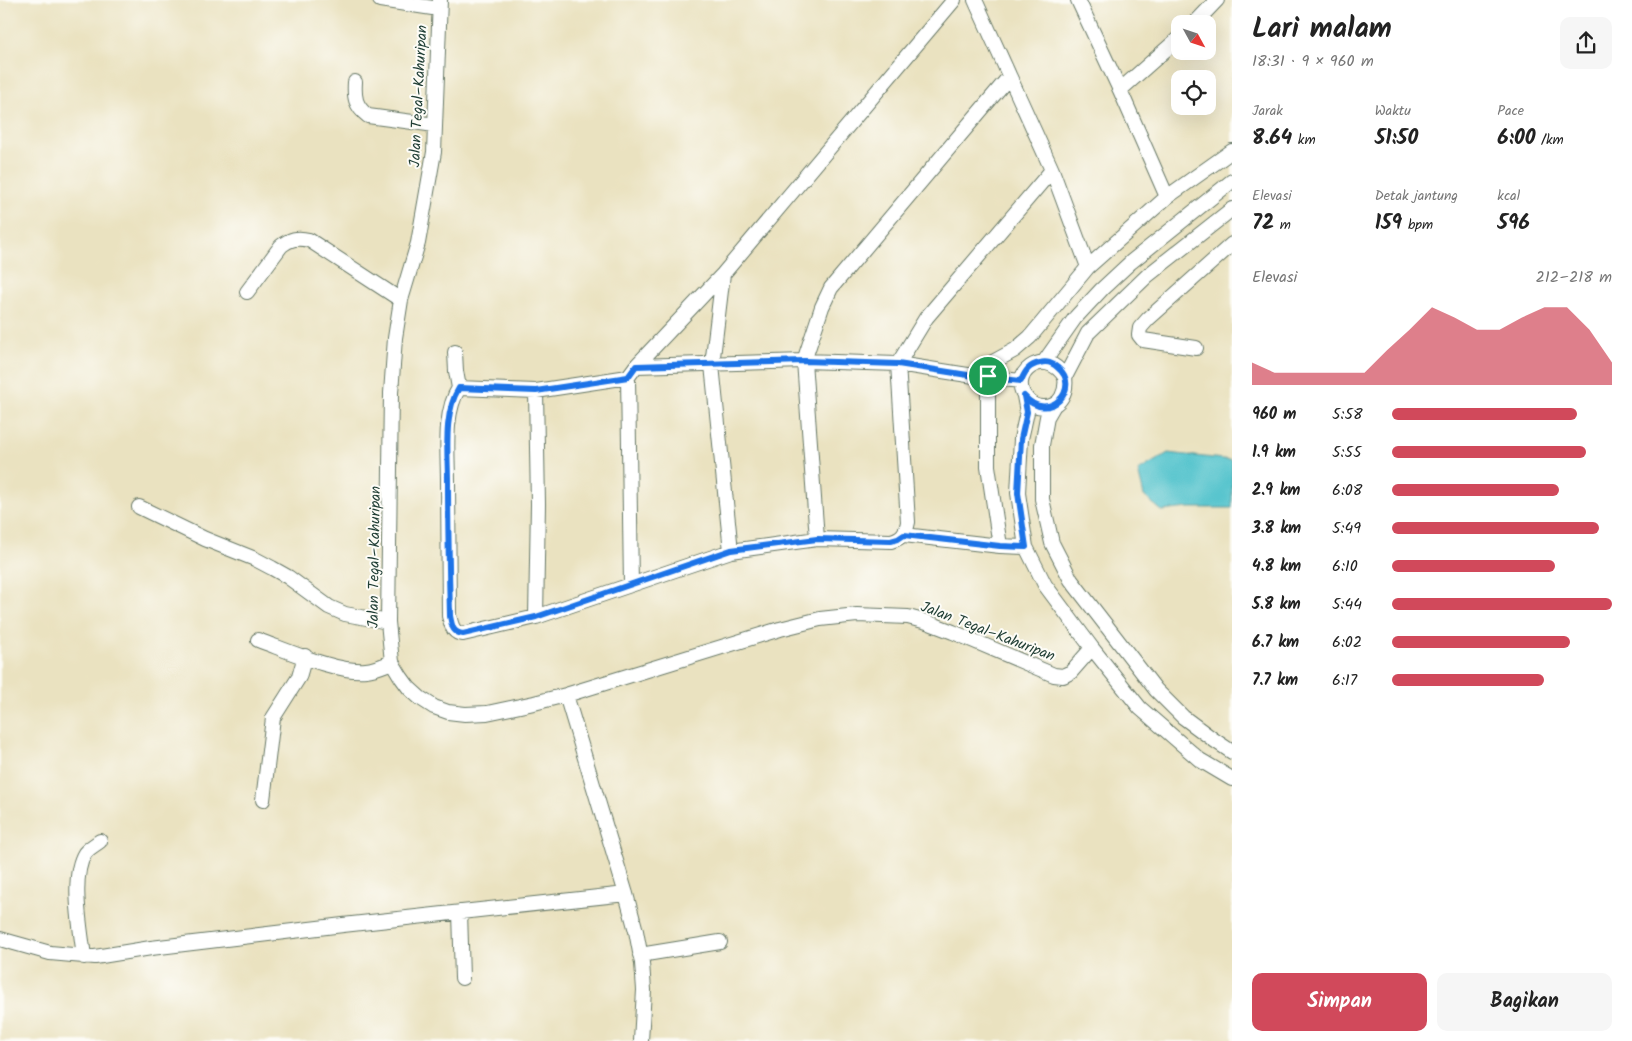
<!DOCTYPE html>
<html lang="id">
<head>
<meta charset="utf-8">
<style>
  body { margin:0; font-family:Kalam,sans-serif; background:#f6f6f6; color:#222; height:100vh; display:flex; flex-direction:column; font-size:19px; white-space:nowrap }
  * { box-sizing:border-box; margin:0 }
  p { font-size:16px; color:#767676 }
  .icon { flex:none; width:28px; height:28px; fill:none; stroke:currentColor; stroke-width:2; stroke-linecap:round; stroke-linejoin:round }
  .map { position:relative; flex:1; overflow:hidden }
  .panel { display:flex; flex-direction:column; background:#fff; width:400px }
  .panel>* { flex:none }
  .needle { width:32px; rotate:130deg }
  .buttons { position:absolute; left:1171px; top:15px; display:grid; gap:10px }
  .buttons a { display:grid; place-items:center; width:45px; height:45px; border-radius:10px; background:#fff; box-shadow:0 5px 20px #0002; font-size:25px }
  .pin { position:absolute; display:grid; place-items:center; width:42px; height:42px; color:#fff; margin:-21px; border:2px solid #fff; border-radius:50%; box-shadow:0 1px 5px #0007 }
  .round { display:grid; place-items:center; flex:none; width:52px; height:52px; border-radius:10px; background:#f6f6f6 }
  .head { display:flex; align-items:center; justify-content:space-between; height:85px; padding:0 20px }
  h1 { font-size:28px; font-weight:600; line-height:38px }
  .figures { display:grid; grid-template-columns:repeat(3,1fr); gap:8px; height:85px; padding:5px 20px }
  .figures div { display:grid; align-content:center }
  .figures b { font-size:21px; font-weight:600 }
  .figures small { font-size:14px; font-weight:400 }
  .figures p { font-size:14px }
  .chart { height:140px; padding:10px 20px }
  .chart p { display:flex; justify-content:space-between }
  .chart svg { width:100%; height:90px; margin-top:5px; fill:#d1495b; opacity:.7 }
  .button { display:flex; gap:10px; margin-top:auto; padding:10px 20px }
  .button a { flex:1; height:58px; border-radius:10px; background:#d1495b; color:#fff; font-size:20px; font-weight:600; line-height:58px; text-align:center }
  .button a+a { background:#f6f6f6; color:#222 }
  ul { padding:0 20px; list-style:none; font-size:16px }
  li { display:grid; grid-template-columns:80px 60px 1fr; align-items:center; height:38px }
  li i { height:12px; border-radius:6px; background:#d1495b }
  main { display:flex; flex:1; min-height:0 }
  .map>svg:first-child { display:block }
  .water { fill:#58c5ce; stroke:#3c8181 }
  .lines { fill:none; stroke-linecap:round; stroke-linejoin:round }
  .minor-casing { stroke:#667765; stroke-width:16 }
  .minor { stroke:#fff; stroke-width:14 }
  .route-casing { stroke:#fff; stroke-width:10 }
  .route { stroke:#1a73e8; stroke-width:6 }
  .labels { text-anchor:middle; stroke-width:4; stroke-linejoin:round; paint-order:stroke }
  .street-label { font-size:15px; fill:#1f3d34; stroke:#fdfcf7 }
</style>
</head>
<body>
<main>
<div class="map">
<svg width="1232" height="1041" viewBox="0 0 1232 1041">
  <rect width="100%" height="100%" fill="#fdfcf7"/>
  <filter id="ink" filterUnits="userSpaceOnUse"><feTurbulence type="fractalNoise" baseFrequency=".02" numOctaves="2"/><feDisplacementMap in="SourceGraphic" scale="10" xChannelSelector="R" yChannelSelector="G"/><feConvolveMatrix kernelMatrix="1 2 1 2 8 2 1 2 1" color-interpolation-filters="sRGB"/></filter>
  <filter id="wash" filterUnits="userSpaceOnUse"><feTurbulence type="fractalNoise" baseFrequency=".0096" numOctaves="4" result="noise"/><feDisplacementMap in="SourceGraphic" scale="20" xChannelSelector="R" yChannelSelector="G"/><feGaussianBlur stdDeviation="1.12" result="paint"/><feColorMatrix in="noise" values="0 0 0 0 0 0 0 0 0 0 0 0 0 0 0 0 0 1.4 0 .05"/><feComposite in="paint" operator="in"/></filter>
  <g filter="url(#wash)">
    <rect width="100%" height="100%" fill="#eae2c0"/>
    <path class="water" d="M1168,453L1232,460V508H1188L1162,511L1144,496L1138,471Z"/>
  </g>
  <g filter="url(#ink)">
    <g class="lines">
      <g class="minor-casing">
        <path id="minor" d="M380,0L439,9
          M440,0L434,152L418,243L401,300L395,338L391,393L388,622L392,662L401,677L409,688L420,698L434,707L448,712L465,714L487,713L534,703L566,695L780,629L820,619L857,615L908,617L927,622L953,632L1054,675L1063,676L1071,672L1092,648
          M975,0L1052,170L1088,267
          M1078,0L1120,90L1167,197
          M1194,24L1217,0
          M355,82C354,97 355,106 368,116L435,125
          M1120,90L1180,37
          M723,274L712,365L731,551
          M247,292L281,246C290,239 297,237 309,240L401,300
          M1196,348L1143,340L1139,335L1140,328L1148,319L1232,244
          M455,352L456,371L459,388
          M1044,362L1075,318L1102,289L1131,262L1232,181
          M636,366L723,274L954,0
          M628,377L631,585
          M1065,377C1044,344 1006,376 1027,399C1031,404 1037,407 1044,407C1061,407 1067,391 1065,377L1088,333L1147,276L1232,209
          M1021,381L974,376L898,364L804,361L636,366L628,377L536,391L459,388C443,413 448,454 448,482C448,527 449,572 449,616C452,625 452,633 463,634L536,617L731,551L817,539L891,541C902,538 906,533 908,522L898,364L926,318L1052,170
          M536,391L538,504L536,617
          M1024,396L1027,412L1021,439L1018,493L1026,547L1045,585L1092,648L1140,708L1200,760L1232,779
          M1054,405L1047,417L1042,445V499L1052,543L1071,580L1156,690L1183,717L1214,740L1232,752
          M139,507L205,539L255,559L272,568L288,577L329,607L345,614L388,622
          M904,535L1000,546L1026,547
          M817,539L804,361L822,307L831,288L1009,77
          M1000,546L988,466V376L993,362L1015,350L1030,337L1088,267L1167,197L1232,151
          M258,640C286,650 337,673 366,670C376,669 384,665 392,662
          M566,695L626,894L636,931L642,963L644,990L641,1041
          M263,800L273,718L299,677L305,656
          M460,912L462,978
          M0,939L50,953L95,957L151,948L343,925L626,894
          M640,955L720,942
          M84,957C81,929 70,877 85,853C89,848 95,845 100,841"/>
      </g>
      <use href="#minor" class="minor"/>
    </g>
  </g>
  <g class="lines" filter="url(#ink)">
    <g class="route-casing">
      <path id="route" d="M804,361L898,364L974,376L1021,381C1025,371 1029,365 1040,363C1046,361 1053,363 1058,368C1082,387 1049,425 1024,396L1027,412L1021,439L1018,493L1026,547L1000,546L904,535L898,539L891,541L817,539L731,550L536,617L463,634C452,633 452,625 450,616C449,572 448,527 448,482C448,454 443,413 459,388L536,391L628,377L636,366Z"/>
    </g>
    <use href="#route" class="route"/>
  </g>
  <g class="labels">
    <g class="street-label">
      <text transform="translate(418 96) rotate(-87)" y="5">Jalan Tegal–Kahuripan</text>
      <text transform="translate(374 557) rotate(-89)" y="5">Jalan Tegal–Kahuripan</text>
      <text transform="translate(988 631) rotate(21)" y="5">Jalan Tegal–Kahuripan</text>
    </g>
  </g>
</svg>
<div class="buttons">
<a><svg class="needle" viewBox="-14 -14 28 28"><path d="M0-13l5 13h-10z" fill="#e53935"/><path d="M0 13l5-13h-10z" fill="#767676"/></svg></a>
<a><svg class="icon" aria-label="locate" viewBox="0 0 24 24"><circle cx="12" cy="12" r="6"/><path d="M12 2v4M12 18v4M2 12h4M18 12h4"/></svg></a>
</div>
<div class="pin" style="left:988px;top:376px;background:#1e9e55"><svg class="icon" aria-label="arrive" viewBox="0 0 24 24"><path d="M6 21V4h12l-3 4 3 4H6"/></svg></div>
</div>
<section class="panel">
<div class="head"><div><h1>Lari malam</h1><p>18:31 · 9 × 960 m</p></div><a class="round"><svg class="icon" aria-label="share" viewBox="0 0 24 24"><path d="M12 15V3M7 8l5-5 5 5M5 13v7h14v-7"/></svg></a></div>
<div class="figures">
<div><p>Jarak</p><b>8.64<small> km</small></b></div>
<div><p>Waktu</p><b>51:50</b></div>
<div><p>Pace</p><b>6:00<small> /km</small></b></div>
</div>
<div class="figures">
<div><p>Elevasi</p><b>72<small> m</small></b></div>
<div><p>Detak jantung</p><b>159<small> bpm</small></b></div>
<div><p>kcal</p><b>596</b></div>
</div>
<div class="chart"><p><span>Elevasi</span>212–218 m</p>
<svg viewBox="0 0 160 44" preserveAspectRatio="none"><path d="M0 44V33L10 38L20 38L30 38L40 38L50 38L60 27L70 17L80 6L90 11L100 17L110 17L120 11L130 6L140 6L150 17L160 33V44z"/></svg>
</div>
<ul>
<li><b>960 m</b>5:58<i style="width:84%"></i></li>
<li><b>1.9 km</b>5:55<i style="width:88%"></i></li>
<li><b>2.9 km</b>6:08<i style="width:76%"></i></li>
<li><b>3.8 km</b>5:49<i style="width:94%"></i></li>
<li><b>4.8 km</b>6:10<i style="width:74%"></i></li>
<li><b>5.8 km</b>5:44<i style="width:100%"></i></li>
<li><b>6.7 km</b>6:02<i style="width:81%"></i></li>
<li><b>7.7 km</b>6:17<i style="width:69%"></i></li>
</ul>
<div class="button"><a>Simpan</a><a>Bagikan</a></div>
</section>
</main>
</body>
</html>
